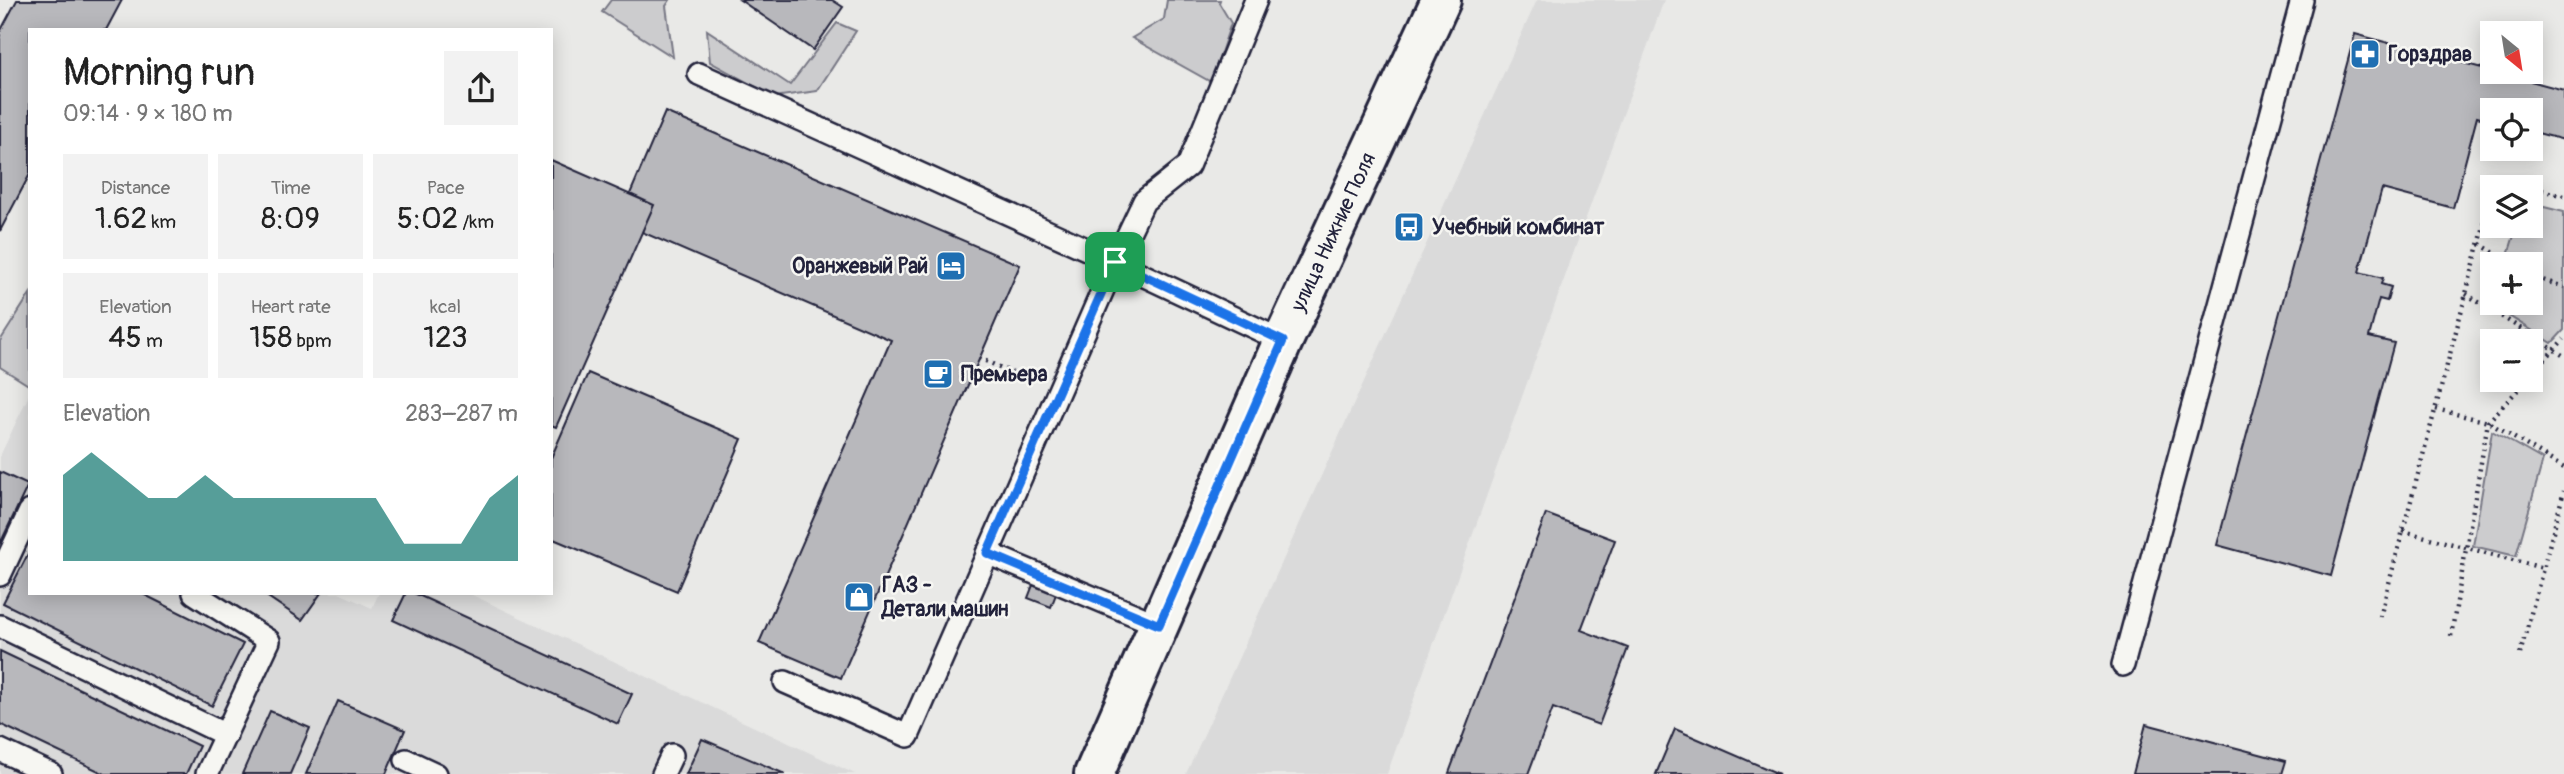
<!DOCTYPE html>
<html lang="en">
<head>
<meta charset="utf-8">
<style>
  body { margin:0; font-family:Pangolin,sans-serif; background:#f2f2f2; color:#222; height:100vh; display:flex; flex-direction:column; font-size:26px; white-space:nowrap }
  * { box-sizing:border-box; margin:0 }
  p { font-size:23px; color:#767676 }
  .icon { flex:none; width:38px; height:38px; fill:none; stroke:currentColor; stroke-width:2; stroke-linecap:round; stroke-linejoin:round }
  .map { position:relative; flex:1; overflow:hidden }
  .details { position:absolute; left:28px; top:28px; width:525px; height:567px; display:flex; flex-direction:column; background:#fff; border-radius:0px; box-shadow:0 4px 18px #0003 }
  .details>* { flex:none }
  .needle { width:46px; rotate:150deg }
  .fabs { position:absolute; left:2480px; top:21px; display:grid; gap:14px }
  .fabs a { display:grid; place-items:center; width:63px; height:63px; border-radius:0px; background:#fff; box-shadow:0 4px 18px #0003; font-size:35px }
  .pin { position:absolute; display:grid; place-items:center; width:60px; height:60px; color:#fff; margin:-30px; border-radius:14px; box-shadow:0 4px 10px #0006 }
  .round { display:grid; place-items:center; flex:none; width:74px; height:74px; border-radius:0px; background:#f2f2f2 }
  .head { display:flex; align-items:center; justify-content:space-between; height:119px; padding:0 35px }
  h1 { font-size:38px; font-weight:600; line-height:52px }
  .figures { display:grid; grid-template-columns:repeat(3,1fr); gap:10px; height:119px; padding:7px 35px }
  .figures div { display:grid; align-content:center; border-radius:0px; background:#f2f2f2; text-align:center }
  .figures b { font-size:30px; font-weight:600 }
  .figures small { font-size:19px; font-weight:400 }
  .figures p { font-size:19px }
  .chart { height:196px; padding:14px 35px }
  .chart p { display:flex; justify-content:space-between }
  .chart svg { width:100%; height:126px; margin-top:7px; fill:#0f766e; opacity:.7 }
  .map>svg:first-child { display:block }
  .built { fill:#dadada }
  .green { fill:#ccccce; stroke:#777784; stroke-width:2 }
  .building { fill:#b8b8bc; stroke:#22223b; stroke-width:2 }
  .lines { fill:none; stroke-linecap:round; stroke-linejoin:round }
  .service-casing { stroke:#22223b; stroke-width:26 }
  .secondary-casing { stroke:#22223b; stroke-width:44 }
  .path { stroke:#22223b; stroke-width:4.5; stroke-dasharray:2 5; stroke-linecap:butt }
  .service { stroke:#f6f6f2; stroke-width:21 }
  .secondary { stroke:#f6f6f2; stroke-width:38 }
  .route-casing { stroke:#fff; stroke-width:14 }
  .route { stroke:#1a73e8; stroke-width:9 }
  .labels { text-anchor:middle; stroke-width:5; stroke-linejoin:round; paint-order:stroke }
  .poi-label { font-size:21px; font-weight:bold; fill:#22223b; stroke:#f6f6f2; text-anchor:start }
  .street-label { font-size:21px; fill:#22223b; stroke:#f6f6f2 }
</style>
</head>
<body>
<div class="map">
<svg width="2564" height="774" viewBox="0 0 2564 774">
  <rect width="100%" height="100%" fill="#e9e9e7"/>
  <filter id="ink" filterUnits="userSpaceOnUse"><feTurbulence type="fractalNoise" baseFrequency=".0143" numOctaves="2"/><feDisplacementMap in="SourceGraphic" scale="14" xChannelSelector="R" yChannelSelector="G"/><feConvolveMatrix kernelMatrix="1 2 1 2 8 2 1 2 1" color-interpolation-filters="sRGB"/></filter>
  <g filter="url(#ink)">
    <path class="built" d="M1537,0H1664L1387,774H1186Z
      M30,393V593H339L372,608L379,593H468L855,774H0V456Z"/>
    <path class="green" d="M611,0H670L666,6L673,57L602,12Z
      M1167,0H1220L1219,3L1231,23L1211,82L1132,38L1164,19Z
      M837,23L856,31L817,91L774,97L710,62L707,30L790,85Z
      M2544,207L2564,212V330L2552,343L2493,306L2494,303H2530V264H2505L2517,226H2530L2531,212Z
      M30,294V386L0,367V341Z
      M2492,431L2543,460L2516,556L2473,546Z"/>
    <path class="building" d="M17,0H122L106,30H30V174L0,231V32Z
      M740,0H832L843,7L813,50Z
      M2355,34L2564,90V140L2530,131V110H2492V121L2477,117L2453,208L2382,189L2359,272L2383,278L2381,284L2391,287L2387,301L2379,299L2369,337L2394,343L2331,576L2217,545Z
      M665,112L1020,265L841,678L759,643L891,340L642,232L654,205L630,194Z
      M551,160L654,205L556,427L551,425Z
      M588,373L742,439L677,591L551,538V458Z
      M0,472L28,485L0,544Z
      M1546,514L1615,540L1581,630L1628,648L1599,725L1553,708L1528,774L1449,773Z
      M30,550V593H141L243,644L212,706L3,603Z
      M1033,585L1056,594L1051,607L1028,598Z
      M262,593H321L302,620Z
      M406,593H414L632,694L618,724L393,620Z
      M0,651L199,746L186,774H105L0,724Z
      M338,701L405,730L386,774H306Z
      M270,711L310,728L290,774H242Z
      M2146,724L2286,761L2282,774H2133Z
      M1675,729L1779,774H1656Z
      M702,739L785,774H686Z"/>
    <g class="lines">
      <g class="service-casing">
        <path id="service" d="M699,74L1115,262L1144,201L1188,166L1256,0
          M987,553L1159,625
          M0,575L30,511
          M194,593L269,641L207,774
          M0,626L226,735
          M2123,665L2302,0
          M785,682L908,736L1115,262L1283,341
          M0,750L51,774
          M406,760L436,774
          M663,774L672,755"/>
      </g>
      <g class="secondary-casing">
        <path id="secondary" d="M1094,774L1283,341L1441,0"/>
      </g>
      <path class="path" d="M2494,187L2497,178L2564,196
        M2480,244L2512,264
        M2530,276L2564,287
        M2466,294L2564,356
        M979,358L1033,382
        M2530,375L2564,339
        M2436,409L2488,422L2564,468
        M2403,531L2543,568
        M2380,617L2492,196
        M2451,636L2488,422L2527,380
        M2520,654L2564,491"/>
      <use href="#service" class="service"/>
      <use href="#secondary" class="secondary"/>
    </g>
  </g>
  <g class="lines" filter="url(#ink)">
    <g class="route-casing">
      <path id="route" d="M1115,262L1283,341L1159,625L987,553Z"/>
    </g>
    <use href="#route" class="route"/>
  </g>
  <defs>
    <g id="pharmacy-square" transform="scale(1.575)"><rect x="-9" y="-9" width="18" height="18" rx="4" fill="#1f6fb2" stroke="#f6f6f2"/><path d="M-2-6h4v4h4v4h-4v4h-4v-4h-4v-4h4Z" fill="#fff"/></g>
    <g id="bus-square" transform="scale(1.575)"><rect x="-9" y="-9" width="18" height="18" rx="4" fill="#1f6fb2" stroke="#f6f6f2"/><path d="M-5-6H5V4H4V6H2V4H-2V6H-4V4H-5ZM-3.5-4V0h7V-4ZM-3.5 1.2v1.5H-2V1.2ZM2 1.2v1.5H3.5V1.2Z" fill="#fff"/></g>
    <g id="hotel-square" transform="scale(1.575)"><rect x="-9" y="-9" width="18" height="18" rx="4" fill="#1f6fb2" stroke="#f6f6f2"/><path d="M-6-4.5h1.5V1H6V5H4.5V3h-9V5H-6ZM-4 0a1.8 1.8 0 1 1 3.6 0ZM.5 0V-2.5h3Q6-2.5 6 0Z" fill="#fff"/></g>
    <g id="cafe-square" transform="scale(1.575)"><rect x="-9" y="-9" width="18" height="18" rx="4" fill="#1f6fb2" stroke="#f6f6f2"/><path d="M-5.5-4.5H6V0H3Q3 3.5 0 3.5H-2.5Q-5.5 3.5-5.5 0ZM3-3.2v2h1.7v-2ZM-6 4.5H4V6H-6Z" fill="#fff"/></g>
    <g id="shop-square" transform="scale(1.575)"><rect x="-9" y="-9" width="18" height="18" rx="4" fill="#1f6fb2" stroke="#f6f6f2"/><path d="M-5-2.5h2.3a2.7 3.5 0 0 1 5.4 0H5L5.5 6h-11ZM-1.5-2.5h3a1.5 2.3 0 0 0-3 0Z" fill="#fff"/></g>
  </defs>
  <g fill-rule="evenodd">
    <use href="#pharmacy-square" x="2365" y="54"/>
    <use href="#bus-square" x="1409" y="227"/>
    <use href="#hotel-square" x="951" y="266"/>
    <use href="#cafe-square" x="938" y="374"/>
    <use href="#shop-square" x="859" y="597"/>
  </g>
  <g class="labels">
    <g class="poi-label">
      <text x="2388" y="61">Горздрав</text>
      <text x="1432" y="234">Учебный комбинат</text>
      <text x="928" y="273" text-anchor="end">Оранжевый Рай</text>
      <text x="961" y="381">Премьера</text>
      <text x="882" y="592">ГАЗ -<tspan x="882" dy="24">Детали машин</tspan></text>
    </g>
    <g class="street-label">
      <text transform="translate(1333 232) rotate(-65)" y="7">улица Нижние Поля</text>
    </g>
  </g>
</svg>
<div class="fabs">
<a><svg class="needle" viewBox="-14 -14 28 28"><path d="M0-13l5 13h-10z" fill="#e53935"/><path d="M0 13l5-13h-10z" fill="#767676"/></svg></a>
<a><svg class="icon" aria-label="locate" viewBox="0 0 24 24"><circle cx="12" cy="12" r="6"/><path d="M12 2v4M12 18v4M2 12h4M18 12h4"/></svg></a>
<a><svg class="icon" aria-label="layers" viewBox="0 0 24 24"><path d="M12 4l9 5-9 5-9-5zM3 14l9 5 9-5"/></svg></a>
<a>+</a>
<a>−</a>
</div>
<div class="pin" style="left:1115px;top:262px;background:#1e9e55"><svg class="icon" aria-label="arrive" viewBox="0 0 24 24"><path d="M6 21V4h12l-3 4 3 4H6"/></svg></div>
<section class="details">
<div class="head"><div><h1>Morning run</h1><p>09:14 · 9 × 180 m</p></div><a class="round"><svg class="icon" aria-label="share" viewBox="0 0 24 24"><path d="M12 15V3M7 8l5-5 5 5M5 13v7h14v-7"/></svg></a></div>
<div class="figures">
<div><p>Distance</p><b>1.62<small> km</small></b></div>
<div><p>Time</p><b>8:09</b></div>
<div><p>Pace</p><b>5:02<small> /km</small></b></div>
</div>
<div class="figures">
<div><p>Elevation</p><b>45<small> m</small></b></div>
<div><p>Heart rate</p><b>158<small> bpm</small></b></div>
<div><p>kcal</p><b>123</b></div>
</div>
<div class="chart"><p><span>Elevation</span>283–287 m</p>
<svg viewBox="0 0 160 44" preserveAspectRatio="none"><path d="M0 44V14L10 6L20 14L30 22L40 22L50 14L60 22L70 22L80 22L90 22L100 22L110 22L120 38L130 38L140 38L150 22L160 14V44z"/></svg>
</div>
</section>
</div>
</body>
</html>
